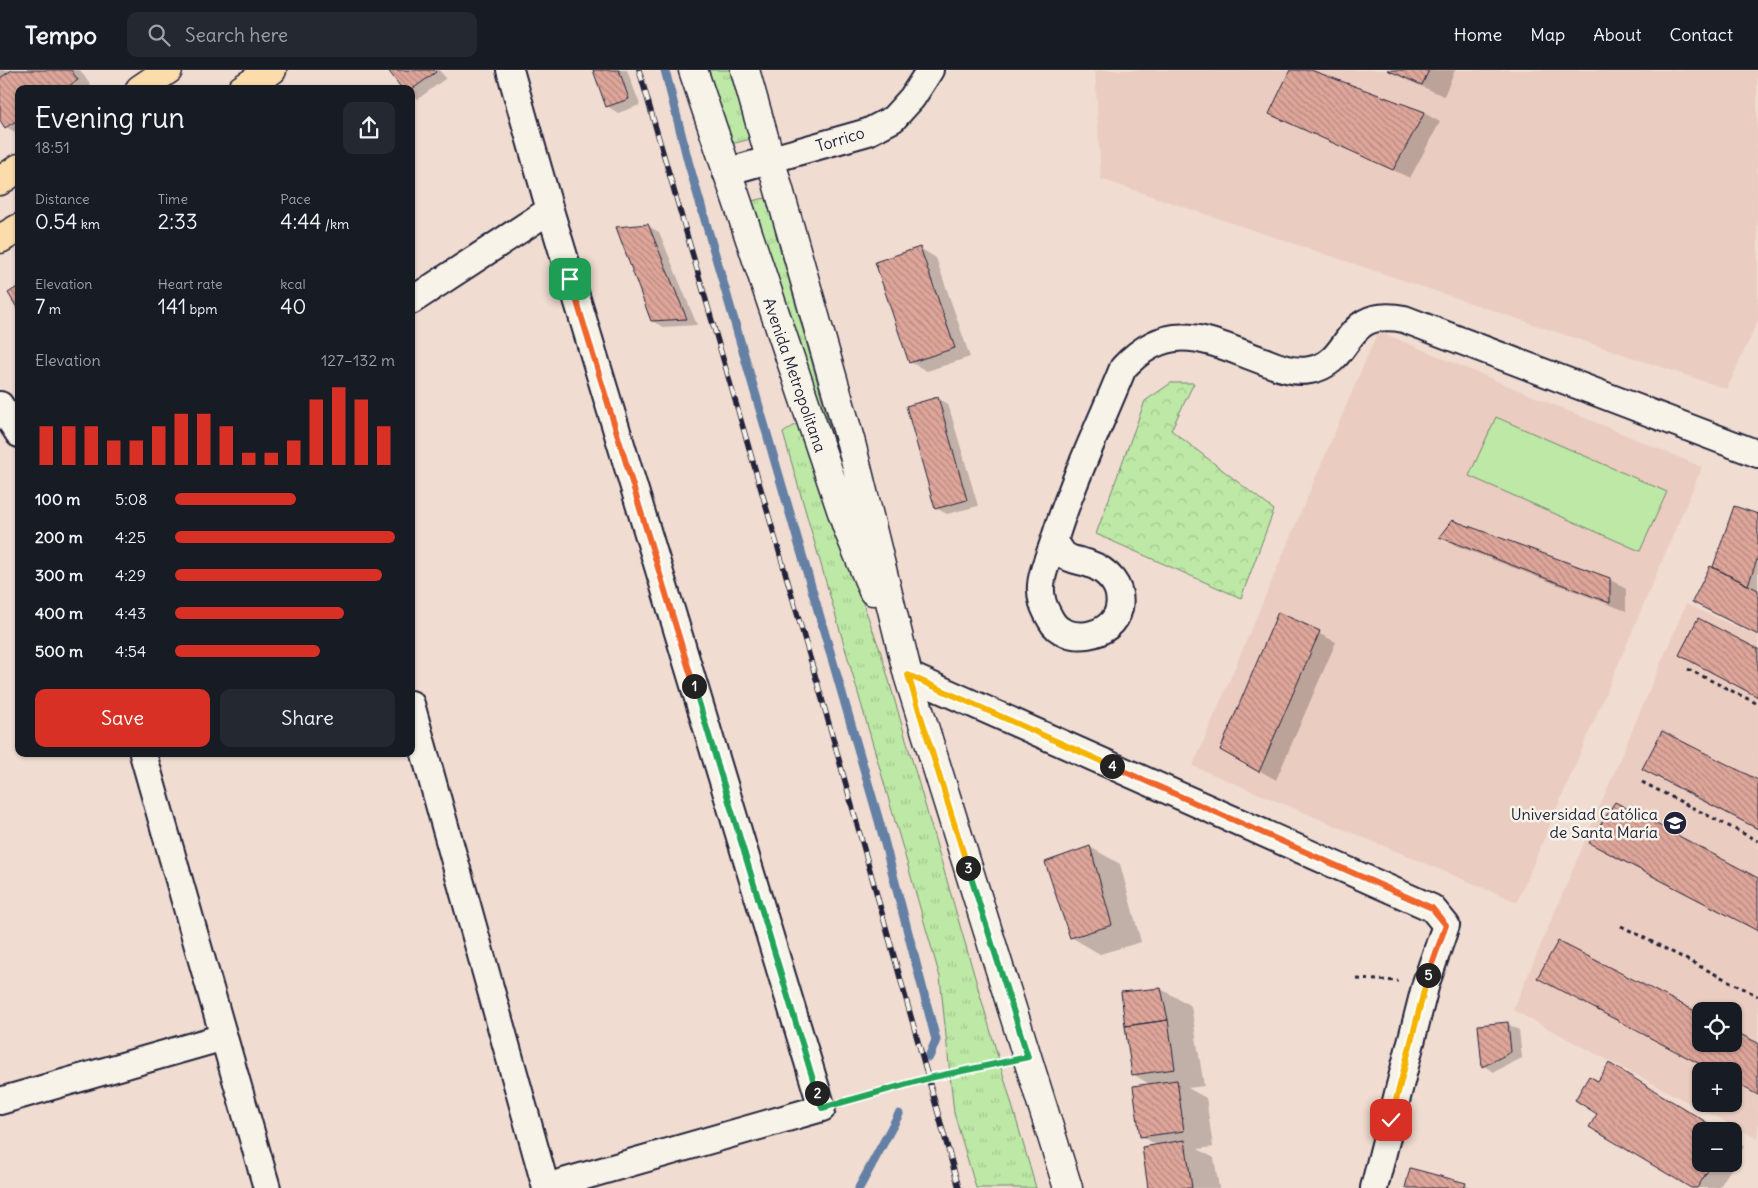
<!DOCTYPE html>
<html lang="en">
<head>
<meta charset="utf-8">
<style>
  body { margin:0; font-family:Delius,sans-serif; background:#242831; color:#f1f3f6; height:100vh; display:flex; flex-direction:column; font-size:19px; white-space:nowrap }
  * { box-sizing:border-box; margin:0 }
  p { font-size:16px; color:#9ea1a6 }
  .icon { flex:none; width:28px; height:28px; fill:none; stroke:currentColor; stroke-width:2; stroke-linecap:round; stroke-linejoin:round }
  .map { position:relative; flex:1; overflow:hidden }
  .sheet { position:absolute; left:15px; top:15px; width:400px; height:672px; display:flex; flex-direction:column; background:#171b24; border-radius:10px; box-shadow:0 1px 4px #0004 }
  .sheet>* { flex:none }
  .buttons { position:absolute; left:1692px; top:932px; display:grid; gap:10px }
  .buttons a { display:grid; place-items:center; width:50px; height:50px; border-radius:10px; background:#171b24; box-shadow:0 1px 4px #0004; font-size:25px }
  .pin { position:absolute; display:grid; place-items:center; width:42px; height:42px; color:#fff; margin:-21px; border-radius:10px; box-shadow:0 2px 8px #0006 }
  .km { position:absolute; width:25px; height:25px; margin:-12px; border-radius:50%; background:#222; color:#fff; font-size:14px; line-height:25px; text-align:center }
  .round { display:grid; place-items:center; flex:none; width:52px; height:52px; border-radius:10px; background:#242831 }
  .summary { display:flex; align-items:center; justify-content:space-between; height:85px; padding:0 20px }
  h1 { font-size:28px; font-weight:600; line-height:38px }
  .stats { display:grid; grid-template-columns:repeat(3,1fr); gap:8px; height:85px; padding:5px 20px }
  .stats div { display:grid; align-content:center }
  .stats b { font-size:21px; font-weight:600 }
  .stats small { font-size:14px; font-weight:400 }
  .stats p { font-size:14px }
  .chart { height:140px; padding:10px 20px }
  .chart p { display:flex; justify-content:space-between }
  .chart svg { width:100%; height:90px; margin-top:5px; stroke:#d93025; stroke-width:6 }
  .button { display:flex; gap:10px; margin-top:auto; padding:10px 20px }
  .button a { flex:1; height:58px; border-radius:10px; background:#d93025; color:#fff; font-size:20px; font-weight:600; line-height:58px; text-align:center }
  .button a+a { background:#242831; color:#f1f3f6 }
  ul { padding:0 20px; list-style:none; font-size:16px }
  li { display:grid; grid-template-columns:80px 60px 1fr; align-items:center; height:38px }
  li i { height:12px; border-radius:6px; background:#d93025 }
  header { display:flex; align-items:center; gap:30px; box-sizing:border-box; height:70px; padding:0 25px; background:#171b24; border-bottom:1px solid #363941 }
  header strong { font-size:24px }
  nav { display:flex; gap:28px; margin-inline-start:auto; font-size:18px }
  .search { width:350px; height:45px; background:#242831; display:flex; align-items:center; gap:12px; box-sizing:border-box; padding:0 18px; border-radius:10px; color:#9ea1a6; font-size:19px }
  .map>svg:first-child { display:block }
  .built { fill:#ebccc0; fill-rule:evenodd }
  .grass { fill:url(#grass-tufts); stroke:#708570 }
  .forest { fill:url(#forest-crowns); stroke:#708570 }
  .pitch { fill:#bee8a5; stroke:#708570 }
  .shadow { fill:#0003 }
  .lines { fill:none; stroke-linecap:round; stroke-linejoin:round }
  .stream { stroke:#6580a5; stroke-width:9 }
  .building { fill:url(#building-back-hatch); stroke:#22223b }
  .minor-casing { stroke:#22223b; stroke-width:30 }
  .tertiary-casing { stroke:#22223b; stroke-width:31 }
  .primary-casing { stroke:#22223b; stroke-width:31 }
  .path { stroke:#22223b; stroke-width:3; stroke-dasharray:4 4; stroke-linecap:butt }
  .minor { stroke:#f7f3e8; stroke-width:26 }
  .tertiary { stroke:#f7f3e8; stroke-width:28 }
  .primary { stroke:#fddcac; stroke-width:28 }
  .rail-casing { stroke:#22223b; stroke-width:5.5 }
  .rail { stroke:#f7f3e8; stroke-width:4; stroke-dasharray:11; stroke-linecap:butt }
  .split-1-casing { stroke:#fff; stroke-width:10 }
  .split-2-casing { stroke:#fff; stroke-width:10 }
  .split-3-casing { stroke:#fff; stroke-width:10 }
  .split-4-casing { stroke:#fff; stroke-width:10 }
  .split-5-casing { stroke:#fff; stroke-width:10 }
  .split-6-casing { stroke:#fff; stroke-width:10 }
  .split-1 { stroke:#f0652b; stroke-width:6 }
  .split-2 { stroke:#22a559; stroke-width:6 }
  .split-3 { stroke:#22a559; stroke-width:6 }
  .split-4 { stroke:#f5b400; stroke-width:6 }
  .split-5 { stroke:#f0652b; stroke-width:6 }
  .split-6 { stroke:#f5b400; stroke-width:6 }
  .labels { text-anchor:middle; stroke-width:5; stroke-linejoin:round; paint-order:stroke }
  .street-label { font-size:16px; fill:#22223b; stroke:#f7f3e8 }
  .poi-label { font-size:16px; fill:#22223b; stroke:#f7f3e8; text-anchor:end }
</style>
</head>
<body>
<header>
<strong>Tempo</strong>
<div class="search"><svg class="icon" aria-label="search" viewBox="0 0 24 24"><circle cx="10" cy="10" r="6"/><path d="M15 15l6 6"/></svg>Search here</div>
<nav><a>Home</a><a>Map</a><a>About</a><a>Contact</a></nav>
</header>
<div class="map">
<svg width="1758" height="1118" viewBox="0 0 1758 1118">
  <defs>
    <pattern id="grass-tufts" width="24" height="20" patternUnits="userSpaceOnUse" patternTransform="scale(1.25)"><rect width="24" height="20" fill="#bee8a5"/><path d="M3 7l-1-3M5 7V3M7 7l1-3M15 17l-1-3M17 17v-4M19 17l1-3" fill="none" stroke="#a3c78f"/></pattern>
    <pattern id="forest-crowns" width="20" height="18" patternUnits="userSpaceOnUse" patternTransform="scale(1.25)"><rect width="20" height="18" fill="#bee8a5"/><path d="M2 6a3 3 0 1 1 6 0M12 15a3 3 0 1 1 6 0" fill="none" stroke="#a3c78f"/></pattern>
    <pattern id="building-back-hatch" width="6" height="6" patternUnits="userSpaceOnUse" patternTransform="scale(1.25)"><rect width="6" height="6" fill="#dfa69a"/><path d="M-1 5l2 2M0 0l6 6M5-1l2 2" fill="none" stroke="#b4877f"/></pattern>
  </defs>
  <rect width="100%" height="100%" fill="#f0dcd1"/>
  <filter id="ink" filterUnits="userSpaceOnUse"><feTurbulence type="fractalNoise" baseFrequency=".02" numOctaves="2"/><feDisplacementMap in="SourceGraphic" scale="10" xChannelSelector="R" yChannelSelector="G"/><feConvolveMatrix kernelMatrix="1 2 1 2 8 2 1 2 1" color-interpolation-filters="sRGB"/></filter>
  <g filter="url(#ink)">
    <path class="built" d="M1095,0H1757L1758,250L1727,319L1101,109Z
      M1378,261L1702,397L1517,832L1193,696Z
      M1686,534L1758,567V1069L1513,940ZM1701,941H1734V974H1701ZM1701,1001H1734V1034H1701Z"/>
    <path class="grass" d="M709,0H730L751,69L731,74Z
      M766,128L847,418L751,131Z
      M798,353L881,583L1036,1118H976L954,1043L940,907L783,363Z"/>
    <path class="forest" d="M1171,313H1194L1171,360L1274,440L1241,528L1096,464L1145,331Z"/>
    <path class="pitch" d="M1496,347L1667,422L1640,481L1469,406Z"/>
    <path class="shadow" d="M0,0H80L93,19H19V64L6,57L0,48Z
      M390,0H439L446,8L418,29L411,25V19Z
      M594,0H627L640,35L618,43L607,36Z
      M1291,0H1307L1424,43L1440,52L1410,108L1271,44Z
      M1390,0H1455L1444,26L1409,11Z
      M648,156L659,162L697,255L663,257L652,251Z
      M920,178L936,188L970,287L927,301L910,292Z
      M938,328L948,334L978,436L947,444L936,438Z
      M1735,438L1758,446V565L1713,499Z
      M1441,467L1609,509L1626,519V541L1457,476Z
      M1279,544L1336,572L1276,710L1222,679Z
      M1758,581V627L1680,585Z
      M1644,699L1758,712V759L1673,716Z
      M1590,773L1758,809V861L1620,790Z
      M1090,777L1120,794L1141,872L1100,884L1071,867Z
      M1559,873L1701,945V974H1734V962L1758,974V1025L1734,1012V1001H1713L1539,908Z
      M1161,919L1191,936L1204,1016L1188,1018L1206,1028L1213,1077L1198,1079L1214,1088L1219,1118H1149L1158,1076L1141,1066L1151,1015L1133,1004Z
      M1508,954L1519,960L1522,988L1494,1002L1484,996Z
      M1625,1004L1720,1061H1701V1094H1734L1719,1118H1693L1599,1043L1598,1012Z
      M1734,1070L1744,1076L1734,1094Z
      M1465,1114L1472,1118H1406Z"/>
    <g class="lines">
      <path class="stream" d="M665,0L688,91L879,751L936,970L929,987
        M859,1118L899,1044"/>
    </g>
    <path class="building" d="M12,0H71L78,10L64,19H19V49L5,58L0,50V8Z
      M388,0H434L436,2L411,20L402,19Z
      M593,0H619L629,29L606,37Z
      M1290,0H1311L1425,42L1393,100L1269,44Z
      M1387,0H1429L1422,15Z
      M648,154L687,249L651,251L616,157Z
      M920,177L955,278L909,293L875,192Z
      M19,216V241L8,223Z
      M938,327L967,430L935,439L906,336Z
      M1734,436L1758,444V487L1748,515L1713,497Z
      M1452,450L1610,508V533L1439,467Z
      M1710,496L1758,520V565L1692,532Z
      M1278,542L1320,561L1259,702L1220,680Z
      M1698,548L1758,579V627L1679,585Z
      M1662,661L1758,710V759L1642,699Z
      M1615,732L1758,808V861L1589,773Z
      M1090,776L1112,855L1070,868L1045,792Z
      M1558,871L1701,944V974H1734V961L1758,973V1025L1734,1012V1001H1713L1537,908Z
      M1161,918L1168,950L1125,956L1121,922Z
      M1168,950L1175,999L1132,1005L1125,956Z
      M1508,952L1511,982L1482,997L1478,955Z
      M1609,993L1721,1061H1701V1094H1712L1697,1118H1691L1589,1057L1597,1044L1575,1030L1589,1006L1598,1011Z
      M1177,1010L1184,1061L1140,1067L1133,1016Z
      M1185,1070L1192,1118H1148L1142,1077Z
      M1410,1098L1466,1113L1464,1118H1405Z"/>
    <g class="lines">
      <g class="minor-casing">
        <path id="minor" d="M510,0L550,140L822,1038L546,1117
          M726,102L868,62L893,49L912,28L930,0
          M411,231L550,140
          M0,335L19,364
          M1054,471C1058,475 1061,483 1066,486C1071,490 1081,491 1087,493C1108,500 1123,516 1119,538C1113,569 1064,575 1051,550C1044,538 1040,529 1041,515C1042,500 1050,485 1054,471C1072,412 1100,355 1123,298C1171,246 1210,272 1266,292C1280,298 1295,303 1310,300C1355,292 1340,237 1404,249L1758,384
          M908,605L1432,838L1446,855L1426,913L1374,1118
          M411,634L546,1118
          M143,684L267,1118
          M0,1031L224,967"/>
      </g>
      <g class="tertiary-casing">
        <path id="tertiary" d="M693,0L847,457L873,521
          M745,0L851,373L908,605L1068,1118"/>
      </g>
      <g class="primary-casing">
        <path id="primary" d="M140,19L168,0
          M242,19L272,0
          M0,111L19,98
          M0,169L19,158"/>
      </g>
      <path class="path" d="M1688,599L1758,634
        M1642,712L1758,771
        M1621,856L1758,926
        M1357,909L1398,911
        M849,1030L929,1007L1000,993"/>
      <use href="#minor" class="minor"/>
      <use href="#tertiary" class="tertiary"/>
      <use href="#primary" class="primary"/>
      <g class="rail-casing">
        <path id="rail" d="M639,0L822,629L959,1118"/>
      </g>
      <use href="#rail" class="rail"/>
    </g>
  </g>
  <g class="lines" filter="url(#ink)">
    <g class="split-1-casing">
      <path id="split-1" d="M570,209L694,616"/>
    </g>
    <g class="split-2-casing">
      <path id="split-2" d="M694,616L817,1023"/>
    </g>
    <g class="split-3-casing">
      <path id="split-3" d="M817,1023L822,1038L929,1008L1028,987L968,798"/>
    </g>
    <g class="split-4-casing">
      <path id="split-4" d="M968,798L908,605L1112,696"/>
    </g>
    <g class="split-5-casing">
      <path id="split-5" d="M1112,696L1432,838L1446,855L1428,905"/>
    </g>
    <g class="split-6-casing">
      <path id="split-6" d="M1391,1050L1428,905"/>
    </g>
    <use href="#split-1" class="split-1"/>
    <use href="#split-2" class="split-2"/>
    <use href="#split-3" class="split-3"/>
    <use href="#split-4" class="split-4"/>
    <use href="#split-5" class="split-5"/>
    <use href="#split-6" class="split-6"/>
  </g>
  <defs>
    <g id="university-disc" transform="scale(1.25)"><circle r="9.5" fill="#22223b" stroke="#f7f3e8"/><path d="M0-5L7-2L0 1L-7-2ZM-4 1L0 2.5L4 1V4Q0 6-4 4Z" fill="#fff"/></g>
  </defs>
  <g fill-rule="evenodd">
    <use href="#university-disc" x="1675" y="753"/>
  </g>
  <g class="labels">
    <g class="street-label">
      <text transform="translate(840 69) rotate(-17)" y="6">Torrico</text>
      <text transform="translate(795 305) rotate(71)" y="6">Avenida Metropolitana</text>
    </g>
    <g class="poi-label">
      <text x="1658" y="750">Universidad Católica<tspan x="1658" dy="18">de Santa María</tspan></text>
    </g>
  </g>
</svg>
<div class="buttons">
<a><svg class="icon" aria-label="locate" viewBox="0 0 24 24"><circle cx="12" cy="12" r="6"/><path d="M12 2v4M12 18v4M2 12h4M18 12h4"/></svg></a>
<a>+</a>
<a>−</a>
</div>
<div class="pin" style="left:570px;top:209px;background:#1e9e55"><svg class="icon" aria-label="arrive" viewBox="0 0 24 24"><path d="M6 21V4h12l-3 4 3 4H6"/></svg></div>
<div class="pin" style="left:1391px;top:1050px;background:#d93025"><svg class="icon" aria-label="check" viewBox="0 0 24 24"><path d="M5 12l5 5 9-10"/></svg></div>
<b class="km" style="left:694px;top:616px">1</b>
<b class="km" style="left:817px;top:1023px">2</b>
<b class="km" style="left:968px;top:798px">3</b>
<b class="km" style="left:1112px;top:696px">4</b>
<b class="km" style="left:1428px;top:905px">5</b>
<section class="sheet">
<div class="summary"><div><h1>Evening run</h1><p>18:51</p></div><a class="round"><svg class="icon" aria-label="share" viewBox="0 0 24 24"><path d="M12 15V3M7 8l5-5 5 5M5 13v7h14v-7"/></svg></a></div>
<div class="stats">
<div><p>Distance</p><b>0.54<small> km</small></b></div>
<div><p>Time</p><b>2:33</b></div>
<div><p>Pace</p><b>4:44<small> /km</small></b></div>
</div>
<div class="stats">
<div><p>Elevation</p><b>7<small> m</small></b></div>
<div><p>Heart rate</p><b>141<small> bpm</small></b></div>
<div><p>kcal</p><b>40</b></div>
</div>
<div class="chart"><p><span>Elevation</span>127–132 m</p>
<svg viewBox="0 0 160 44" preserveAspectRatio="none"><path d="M5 44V25M15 44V25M25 44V25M35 44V32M45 44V32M55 44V25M65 44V19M75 44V19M85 44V25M95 44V38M105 44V38M115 44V32M125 44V12M135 44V6M145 44V12M155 44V25"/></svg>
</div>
<ul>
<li><b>100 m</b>5:08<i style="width:55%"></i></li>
<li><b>200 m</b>4:25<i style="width:100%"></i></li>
<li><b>300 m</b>4:29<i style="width:94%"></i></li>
<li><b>400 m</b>4:43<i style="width:77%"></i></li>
<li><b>500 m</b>4:54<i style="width:66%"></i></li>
</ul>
<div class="button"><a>Save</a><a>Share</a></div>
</section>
</div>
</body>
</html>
